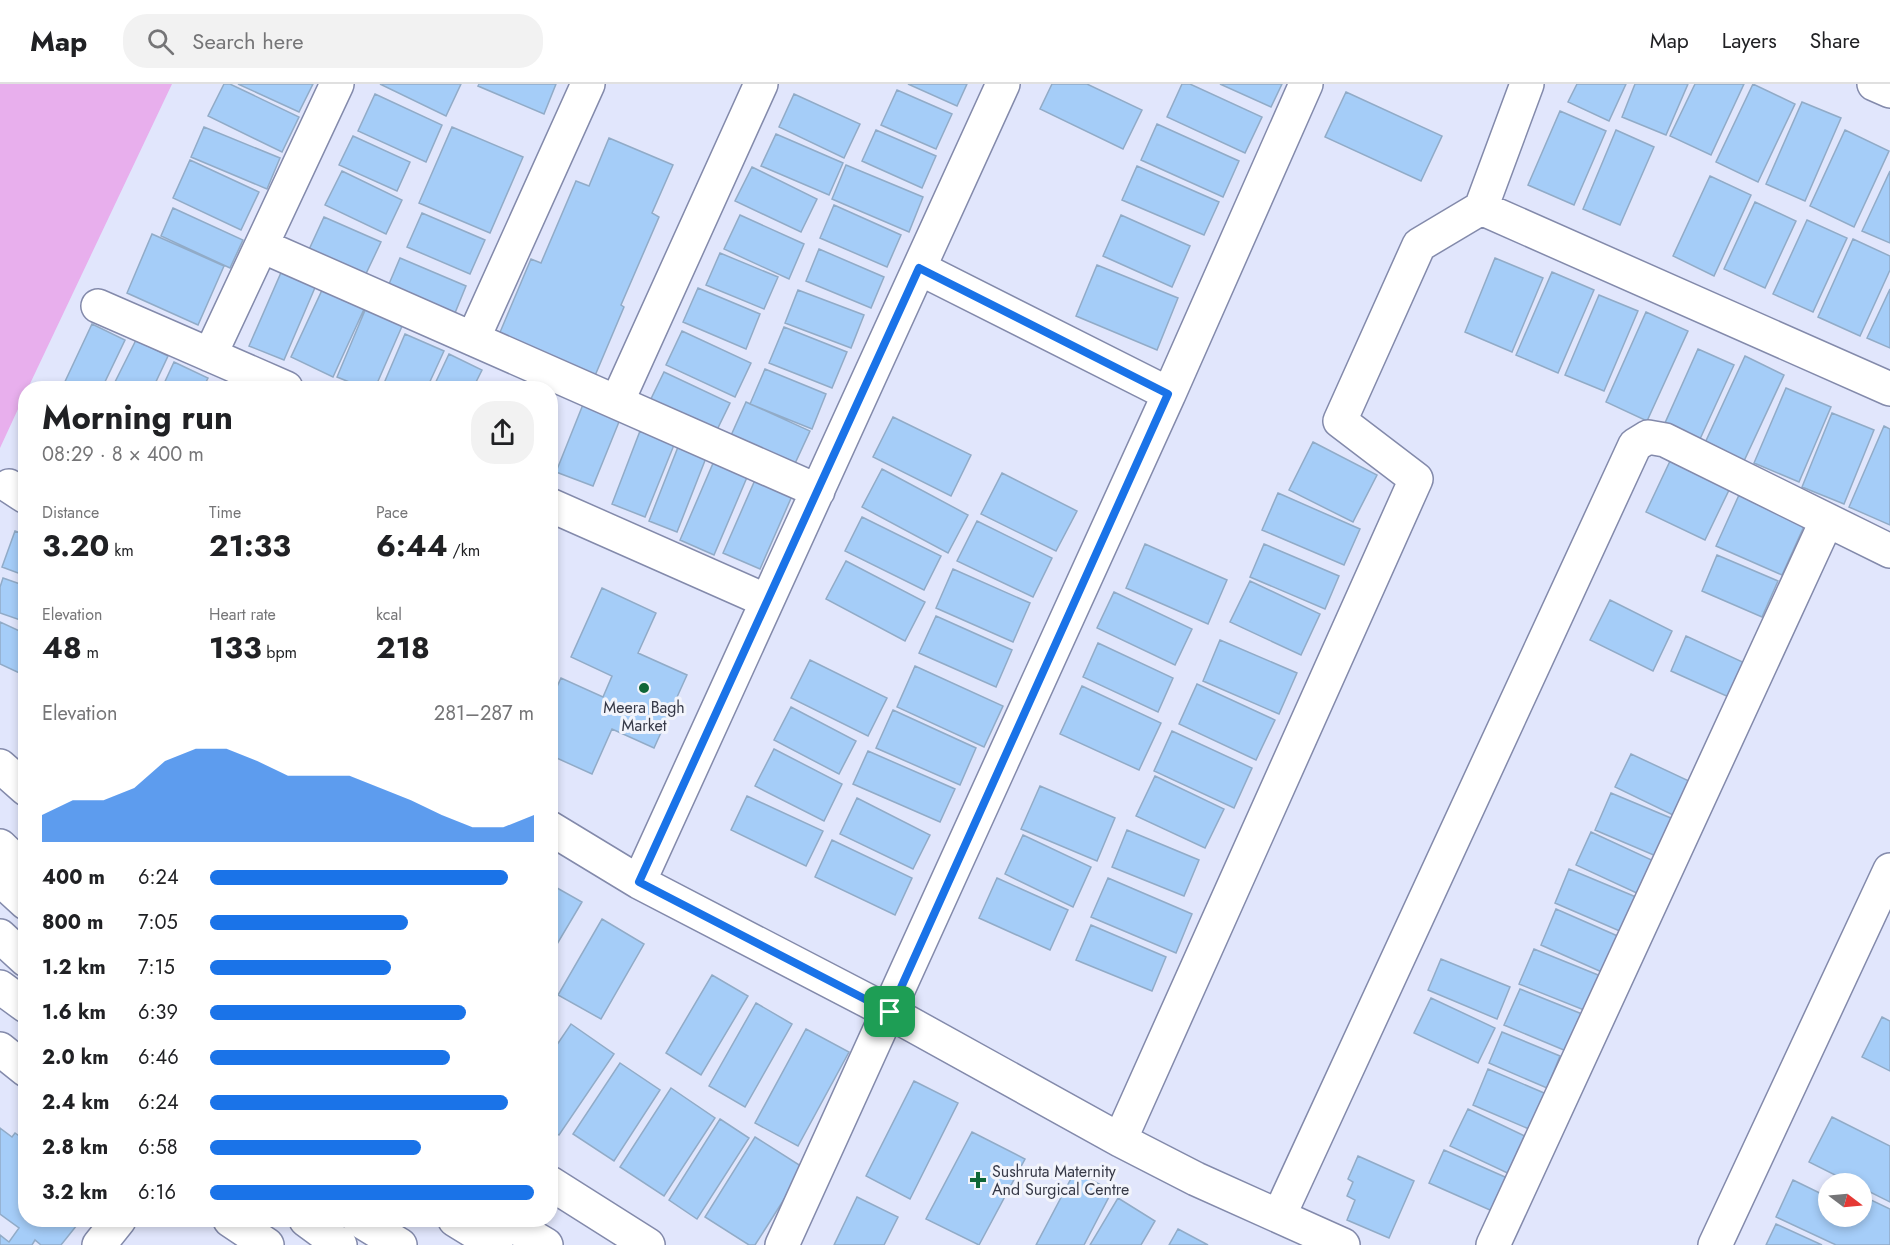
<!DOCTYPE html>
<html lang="en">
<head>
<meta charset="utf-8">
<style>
  body { margin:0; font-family:Jost,sans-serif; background:#f2f2f2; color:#202124; height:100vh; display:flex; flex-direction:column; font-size:22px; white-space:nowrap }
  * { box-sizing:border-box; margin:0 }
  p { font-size:20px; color:#757577 }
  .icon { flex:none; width:33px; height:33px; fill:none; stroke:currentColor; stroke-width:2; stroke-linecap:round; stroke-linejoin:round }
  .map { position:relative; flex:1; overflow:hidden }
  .sheet { position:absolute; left:18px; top:297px; width:540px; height:846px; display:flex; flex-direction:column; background:#fff; border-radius:24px; box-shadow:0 3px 9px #0003 }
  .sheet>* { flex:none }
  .needle { width:39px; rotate:106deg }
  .controls { position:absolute; left:1818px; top:1089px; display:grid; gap:12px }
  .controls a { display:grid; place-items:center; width:54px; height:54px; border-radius:50%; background:#fff; box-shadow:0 3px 9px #0003; font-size:30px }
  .pin { position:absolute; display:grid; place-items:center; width:51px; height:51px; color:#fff; margin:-26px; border-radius:12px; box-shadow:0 3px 9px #0006 }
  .round { display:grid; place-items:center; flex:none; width:63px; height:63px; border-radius:24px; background:#f2f2f2 }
  .summary { display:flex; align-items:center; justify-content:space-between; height:102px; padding:0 24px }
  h1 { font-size:33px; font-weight:700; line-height:45px }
  .figures { display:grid; grid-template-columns:repeat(3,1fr); gap:9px; height:102px; padding:6px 24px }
  .figures div { display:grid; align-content:center }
  .figures b { font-size:30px; font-weight:700 }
  .figures small { font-size:16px; font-weight:400 }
  .figures p { font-size:16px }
  .chart { height:168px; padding:12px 24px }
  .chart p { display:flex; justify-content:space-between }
  .chart svg { width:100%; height:108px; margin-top:6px; fill:#1a73e8; opacity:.7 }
  ul { padding:0 24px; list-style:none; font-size:20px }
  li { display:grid; grid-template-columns:96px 72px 1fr; align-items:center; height:45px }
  li i { height:15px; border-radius:8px; background:#1a73e8 }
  header { display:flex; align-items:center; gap:36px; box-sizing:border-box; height:84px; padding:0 30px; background:#fff; border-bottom:2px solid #e0e0e0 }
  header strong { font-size:28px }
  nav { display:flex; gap:33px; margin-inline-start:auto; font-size:21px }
  .search { width:420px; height:54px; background:#f2f2f2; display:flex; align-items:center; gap:15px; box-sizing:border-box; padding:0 21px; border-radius:24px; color:#757577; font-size:22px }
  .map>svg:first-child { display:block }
  .green { fill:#e8afed }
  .building { fill:#a5cdf8; stroke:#91abc7; stroke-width:1.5 }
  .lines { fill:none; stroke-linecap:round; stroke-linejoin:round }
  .minor-casing { stroke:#838aab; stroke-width:36 }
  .major-casing { stroke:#838aab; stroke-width:36 }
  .minor { stroke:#fff; stroke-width:33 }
  .major { stroke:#fff; stroke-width:33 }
  .route-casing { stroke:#fff; stroke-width:12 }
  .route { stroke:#1a73e8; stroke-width:8 }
  .poi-dot { fill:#0f6638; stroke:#f2f4fb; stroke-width:2 }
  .labels { text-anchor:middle; stroke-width:6; stroke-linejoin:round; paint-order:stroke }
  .poi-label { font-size:16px; fill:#363947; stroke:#f2f4fb }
</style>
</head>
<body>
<header>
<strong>Map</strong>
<div class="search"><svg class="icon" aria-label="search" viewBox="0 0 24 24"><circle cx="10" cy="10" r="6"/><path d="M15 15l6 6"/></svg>Search here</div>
<nav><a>Map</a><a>Layers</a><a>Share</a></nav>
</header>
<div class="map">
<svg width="1890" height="1161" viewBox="0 0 1890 1161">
  <rect width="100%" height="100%" fill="#e1e6fc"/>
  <path class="green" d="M0,0H172L28,304H26L25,310L0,364Z"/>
  <path class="building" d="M224,0H230L299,33L282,68L208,32Z
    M238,0H313L299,28Z
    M380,0H461L446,32Z
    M479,0H556L544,30L478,2Z
    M908,0H967L957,22Z
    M1052,0H1087L1142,26L1123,65L1040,25Z
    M1182,0H1190L1262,33L1245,69L1167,33Z
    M1220,0H1282L1271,23Z
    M1577,0H1626L1609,37L1568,18Z
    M1635,0H1688L1666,51L1622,33Z
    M1695,0H1744L1711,71L1670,52Z
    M1753,0L1795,20L1758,98L1716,78Z
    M897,6L952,30L936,65L881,41Z
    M1346,8L1442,52L1421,97L1325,53Z
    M375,10L442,41L426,78L358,47Z
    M794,10L860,40L844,74L779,43Z
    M1802,18L1841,34L1805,117L1766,100Z
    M1560,27L1606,47L1574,121L1528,101Z
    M1157,40L1239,77L1223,113L1141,76Z
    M204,43L280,74L267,105L191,73Z
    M452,43L523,73L490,149L419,119Z
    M876,46L936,72L922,104L862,77Z
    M1616,46L1654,63L1620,141L1583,125Z
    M1845,46L1889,67L1854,143L1810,122Z
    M776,50L843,79L829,111L761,82Z
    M353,52L410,78L397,107L339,81Z
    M609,54L673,81L652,129L659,133L621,221L624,223L594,294L498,253L531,175L541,179L576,97L589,102Z
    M190,76L259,108L241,146L173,114Z
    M846,81L923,113L909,148L832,115Z
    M1137,82L1219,118L1204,151L1122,116Z
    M752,83L817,115L801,148L735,117Z
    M342,87L402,116L386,150L325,121Z
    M1890,87V159L1862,147Z
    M1710,92L1751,111L1714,192L1673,172Z
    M1755,118L1796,137L1765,204L1724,185Z
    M834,121L901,151L887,183L820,154Z
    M173,124L243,156L230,184L161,152Z
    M422,129L485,156L470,190L407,163Z
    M740,131L804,160L789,195L724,165Z
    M1121,131L1190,162L1172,203L1103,172Z
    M324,133L381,158L363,196L307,170Z
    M1807,136L1847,154L1813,228L1773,210Z
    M152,150L224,182L198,241L127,209Z
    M1853,155L1890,172V186L1860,252L1818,233Z
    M819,165L884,193L871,224L806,197Z
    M720,169L778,193L764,225L706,201Z
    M400,174L466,202L455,229L389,200Z
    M1495,174L1543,194L1512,268L1465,248Z
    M1097,181L1178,214L1157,266L1076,232Z
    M283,184L317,199L284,276L249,262Z
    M1552,188L1594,206L1558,289L1516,271Z
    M323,204L365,223L333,293L291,273Z
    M698,204L760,230L746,265L683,238Z
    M1890,205V264L1867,254Z
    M798,206L864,231L851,264L785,239Z
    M1599,211L1638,227L1604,307L1565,291Z
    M366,224L403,240L375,304H364L337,293Z
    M1646,228L1688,247L1647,337L1606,318Z
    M92,240L125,256L102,304H62Z
    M784,243L847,268L832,304L769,279Z
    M682,247L751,279L735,313L666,281Z
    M405,250L444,267L427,304H382Z
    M136,256L168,272L153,304H112Z
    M1698,265L1734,281L1700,355L1665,339Z
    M449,270L482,286L473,304H433Z
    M1745,272L1784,291L1744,377L1705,359Z
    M174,278L208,294L203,304H162Z
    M765,285L826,310L812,345L750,320Z
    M664,288L730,319L714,352L648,321Z
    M1786,304L1831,323L1799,398L1754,379Z
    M586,313L623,328L593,402L556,388Z
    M746,318L810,347L792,386L729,356Z
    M1832,329L1874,346L1844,420L1802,403Z
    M893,333L971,371L951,412L873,373Z
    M1884,342L1890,345V441L1849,423Z
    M640,347L674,361L645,433L612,420Z
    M1313,358L1377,391L1353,438L1289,406Z
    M678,363L706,374L677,448L649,437Z
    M1671,375L1730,404L1705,456L1646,428Z
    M714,377L748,391L714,471L680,456Z
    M882,385L968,431L948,469L862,423Z
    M1002,389L1077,427L1056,467L981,430Z
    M755,396L792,412L760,485L723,469Z
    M1278,409L1360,445L1344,481L1262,446Z
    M1739,411L1805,440L1782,491L1716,462Z
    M862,433L941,472L924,506L845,467Z
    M977,437L1052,474L1033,513L957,477Z
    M15,447L26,451V492L2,483Z
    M1145,460L1227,496L1208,540L1126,504Z
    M1264,460L1339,492L1325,525L1250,493Z
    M1717,471L1778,497L1762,533L1702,507Z
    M846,477L925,518L905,557L826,515Z
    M953,485L1030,519L1013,558L936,524Z
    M3,494L26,502V538L0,529V503Z
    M1250,497L1320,530L1301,571L1230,538Z
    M602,504L656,529L638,569L687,591L654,664L612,645L592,690L550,671V618L561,594L603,613L612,592L571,573Z
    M1114,508L1192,545L1175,581L1097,544Z
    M1610,516L1672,547L1653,587L1590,556Z
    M936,532L1012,566L996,603L919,569Z
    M0,538L26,550V592L0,580Z
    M1686,552L1747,580L1731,614L1671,587Z
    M1220,556L1297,589L1279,630L1203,597Z
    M1098,559L1173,594L1158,628L1083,593Z
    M810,576L887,614L868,652L791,614Z
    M915,582L1003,622L984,663L897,623Z
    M1197,600L1275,636L1256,676L1179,640Z
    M1082,602L1161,639L1139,686L1060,650Z
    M791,623L856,657L839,690L774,656Z
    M893,626L976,664L960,701L876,664Z
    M1172,647L1252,684L1234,724L1154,687Z
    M774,665L842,700L824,737L755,702Z
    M868,667L955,705L940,738L853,700Z
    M1631,670L1689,697L1673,731L1615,703Z
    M1155,692L1224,725L1205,764L1136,732Z
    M1040,702L1115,734L1097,777L1021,745Z
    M1611,709L1678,737L1663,775L1595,746Z
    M747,712L823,747L806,782L731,746Z
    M857,714L930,751L913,785L840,750Z
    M1127,746L1199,776L1184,812L1112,783Z
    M1591,748L1656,778L1641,811L1576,781Z
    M1023,751L1091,783L1073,823L1005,790Z
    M832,756L912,794L895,831L815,793Z
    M1569,785L1636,813L1622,848L1555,819Z
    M997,794L1068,826L1050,866L979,834Z
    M1108,794L1192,830L1176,869L1091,833Z
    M550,800L582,818L550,872Z
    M1556,825L1629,857L1613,893L1541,861Z
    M602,835L644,860L601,935L558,911Z
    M1091,841L1166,873L1152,907L1076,876Z
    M1534,865L1603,893L1589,928L1519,900Z
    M1441,875L1510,903L1497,935L1428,906Z
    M712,891L748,912L701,991L666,969Z
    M1520,905L1587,932L1571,969L1504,941Z
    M1431,914L1495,944L1478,979L1414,949Z
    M756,919L792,940L745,1023L709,1002Z
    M1882,933L1890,937V987L1862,973Z
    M571,940L614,970L559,1051L550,1045V971Z
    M806,945L849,968L798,1062L755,1039Z
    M1502,948L1560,972L1547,1004L1489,979Z
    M620,979L660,1006L614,1077L573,1050Z
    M1488,985L1551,1012L1536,1048L1473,1021Z
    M914,997L958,1019L910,1115L866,1092Z
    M671,1004L715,1034L664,1112L620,1083Z
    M1468,1025L1533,1056L1516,1093L1450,1062Z
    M1832,1033L1890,1062V1118L1862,1104V1100H1853L1809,1078Z
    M720,1035L749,1054L697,1135L669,1116Z
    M0,1044L12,1053L15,1049L26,1057V1136H81L61,1161H41L35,1156L32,1161H0V1151L9,1158L19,1144L0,1130Z
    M972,1048L1025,1075L979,1161L926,1135Z
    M755,1053L804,1084L755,1161H749L705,1133Z
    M1444,1066L1514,1097L1499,1130L1429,1099Z
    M1358,1072L1414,1097L1389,1154L1347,1136L1355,1116L1347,1112L1353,1098L1348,1095Z
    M1075,1087L1112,1107L1084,1161H1036Z
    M1793,1096L1828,1113V1132H1862L1867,1114L1890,1125V1161H1836L1776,1133Z
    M857,1113L898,1133L884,1161H834Z
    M1118,1114L1155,1137L1141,1161H1090Z
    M1776,1140L1822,1161H1766Z
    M1178,1145L1208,1161H1169Z"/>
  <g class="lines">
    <g class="minor-casing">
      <path id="minor" d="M1874,0L1890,7
        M1481,124L1890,305
        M262,162L818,407
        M919,184L1169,310L1306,0
        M98,222L286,304
        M473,255L588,0
        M210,271L337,0
        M617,318L761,0
        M9,402L26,413
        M550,421L767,517
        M0,682L26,705
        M550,744L639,798L889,928L1120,1056L1196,1095L1343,1161
        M0,762L26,787
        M639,798L1003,0
        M0,903L26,922
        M0,965L26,986
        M1120,1056L1416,395L1340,337L1419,161L1481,124L1527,0
        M550,1099L648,1161
        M1279,1132L1635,361L1648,353L1665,356L1890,467
        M230,1136L267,1161
        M306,1136L340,1161
        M504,1136L546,1161
        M99,1161L119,1136
        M782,1161L1169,310
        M1493,1161L1827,436
        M1715,1161L1890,786"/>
    </g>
    <g class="major-casing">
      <path id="major" d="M0,795L26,819
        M0,852L26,876
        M359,1136L400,1161
        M455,1136L496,1161"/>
    </g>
    <use href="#minor" class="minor"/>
    <use href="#major" class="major"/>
  </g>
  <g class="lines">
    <g class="route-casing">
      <path id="route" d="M919,184L1168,310L890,928L639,798Z"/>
    </g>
    <use href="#route" class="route"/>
  </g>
  <g class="poi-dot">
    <circle cx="644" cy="604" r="6"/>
    <path d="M975 1087h6v6h6v6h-6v6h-6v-6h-6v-6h6z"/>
  </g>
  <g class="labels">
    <g class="poi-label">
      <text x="644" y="629">Meera Bagh<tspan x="644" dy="18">Market</tspan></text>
      <text x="992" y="1093" text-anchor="start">Sushruta Maternity<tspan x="992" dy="18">And Surgical Centre</tspan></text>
    </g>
  </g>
</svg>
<div class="controls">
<a><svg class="needle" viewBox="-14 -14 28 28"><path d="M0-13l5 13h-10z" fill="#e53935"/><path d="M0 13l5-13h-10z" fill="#757577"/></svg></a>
</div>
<div class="pin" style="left:890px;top:928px;background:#1e9e55"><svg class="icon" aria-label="arrive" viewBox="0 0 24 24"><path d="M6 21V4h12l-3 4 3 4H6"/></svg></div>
<section class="sheet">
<div class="summary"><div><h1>Morning run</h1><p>08:29 · 8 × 400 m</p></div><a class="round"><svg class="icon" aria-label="share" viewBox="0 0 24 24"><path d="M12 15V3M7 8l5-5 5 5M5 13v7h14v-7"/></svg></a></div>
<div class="figures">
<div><p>Distance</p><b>3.20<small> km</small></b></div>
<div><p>Time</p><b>21:33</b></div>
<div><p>Pace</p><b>6:44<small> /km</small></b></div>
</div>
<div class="figures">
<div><p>Elevation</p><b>48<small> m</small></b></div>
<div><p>Heart rate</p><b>133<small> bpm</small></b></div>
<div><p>kcal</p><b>218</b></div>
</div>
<div class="chart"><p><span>Elevation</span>281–287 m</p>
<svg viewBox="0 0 160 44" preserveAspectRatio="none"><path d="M0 44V33L10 27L20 27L30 22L40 11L50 6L60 6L70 11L80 17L90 17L100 17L110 22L120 27L130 33L140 38L150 38L160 33V44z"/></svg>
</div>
<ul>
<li><b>400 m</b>6:24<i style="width:92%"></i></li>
<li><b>800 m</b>7:05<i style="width:61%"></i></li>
<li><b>1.2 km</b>7:15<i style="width:56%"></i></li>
<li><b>1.6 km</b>6:39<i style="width:79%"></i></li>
<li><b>2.0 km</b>6:46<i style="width:74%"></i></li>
<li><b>2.4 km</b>6:24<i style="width:92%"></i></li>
<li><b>2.8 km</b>6:58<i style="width:65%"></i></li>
<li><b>3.2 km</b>6:16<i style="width:100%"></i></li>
</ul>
</section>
</div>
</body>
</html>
